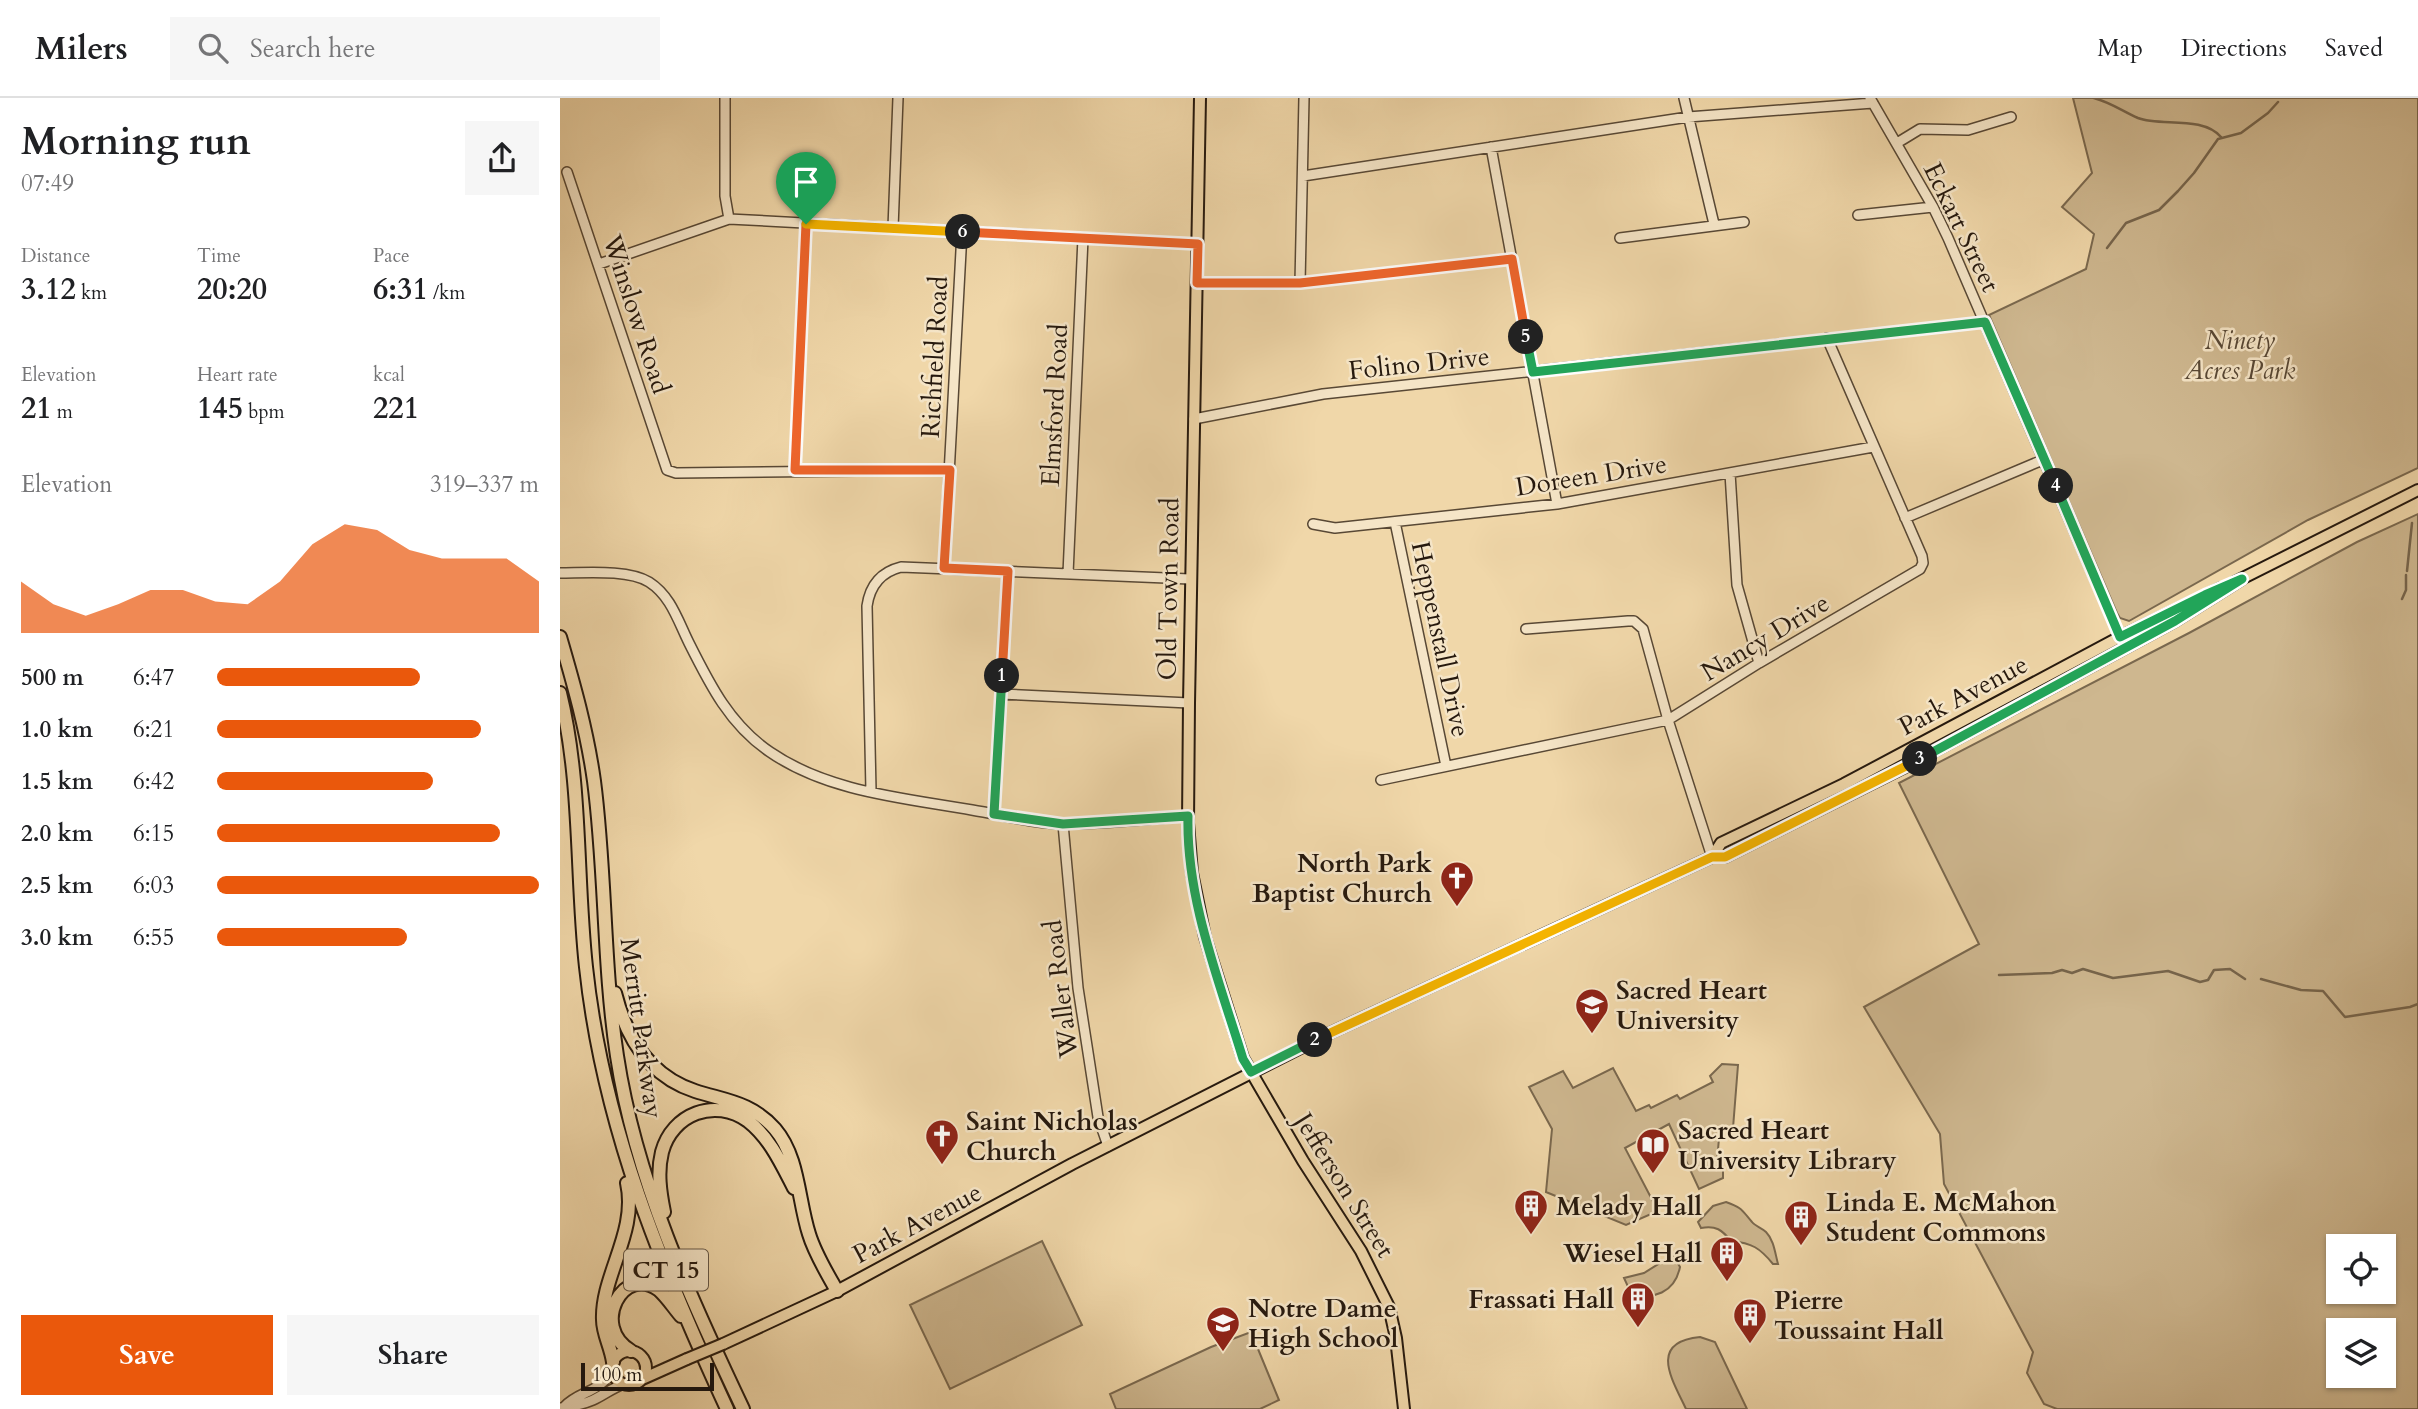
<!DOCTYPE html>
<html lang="en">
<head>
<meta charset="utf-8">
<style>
  body { margin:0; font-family:Cardo,serif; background:#f6f6f6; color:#202124; height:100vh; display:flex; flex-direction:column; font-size:26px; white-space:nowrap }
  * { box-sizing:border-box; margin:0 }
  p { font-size:23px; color:#757577 }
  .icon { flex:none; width:38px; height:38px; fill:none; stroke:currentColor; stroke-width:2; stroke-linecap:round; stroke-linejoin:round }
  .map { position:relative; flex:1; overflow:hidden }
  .details { display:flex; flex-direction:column; background:#fff; width:560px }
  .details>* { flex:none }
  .controls { position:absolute; left:1766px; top:1136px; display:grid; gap:14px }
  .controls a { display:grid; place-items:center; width:70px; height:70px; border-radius:0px; background:#fff; box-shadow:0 2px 5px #0004; font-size:35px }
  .scale { position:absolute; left:21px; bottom:18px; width:133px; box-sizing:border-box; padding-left:7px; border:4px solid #26190e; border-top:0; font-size:19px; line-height:24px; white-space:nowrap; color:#26190e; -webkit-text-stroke:5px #f5e5c7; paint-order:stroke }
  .pin { position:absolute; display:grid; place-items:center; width:60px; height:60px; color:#fff; margin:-72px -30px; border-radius:50% 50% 50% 0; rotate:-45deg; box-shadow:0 0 7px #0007 }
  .pin .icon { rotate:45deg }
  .km { position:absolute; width:35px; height:35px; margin:-18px; border-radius:50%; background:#222; color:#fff; font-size:19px; line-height:35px; text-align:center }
  .round { display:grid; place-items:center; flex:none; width:74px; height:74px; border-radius:0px; background:#f6f6f6 }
  .headline { display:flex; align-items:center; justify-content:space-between; height:119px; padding:0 21px }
  h1 { font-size:38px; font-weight:700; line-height:52px }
  .stats { display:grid; grid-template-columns:repeat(3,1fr); gap:10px; height:119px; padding:7px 21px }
  .stats div { display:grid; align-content:center }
  .stats b { font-size:30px; font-weight:700 }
  .stats small { font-size:19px; font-weight:400 }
  .stats p { font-size:19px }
  .chart { height:196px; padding:14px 21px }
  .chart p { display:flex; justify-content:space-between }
  .chart svg { width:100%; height:126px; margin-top:7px; fill:#ea580c; opacity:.7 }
  .action { display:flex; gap:14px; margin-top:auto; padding:14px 21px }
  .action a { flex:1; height:80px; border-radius:0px; background:#ea580c; color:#fff; font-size:28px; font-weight:700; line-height:80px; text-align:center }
  .action a+a { background:#f6f6f6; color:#202124 }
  ul { padding:0 21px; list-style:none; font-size:23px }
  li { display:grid; grid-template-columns:112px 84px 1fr; align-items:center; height:52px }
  li i { height:18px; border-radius:9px; background:#ea580c }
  header { display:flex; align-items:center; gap:42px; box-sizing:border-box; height:98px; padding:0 35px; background:#fff; border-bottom:2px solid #e0e0e0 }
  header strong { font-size:33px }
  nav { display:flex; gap:38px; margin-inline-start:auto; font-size:24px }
  .search { width:490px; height:63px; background:#f6f6f6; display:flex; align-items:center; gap:18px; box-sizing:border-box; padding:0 24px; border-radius:0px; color:#757577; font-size:26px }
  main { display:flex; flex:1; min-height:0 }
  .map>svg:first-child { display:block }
  .green { fill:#ceb78f; stroke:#7a684e; stroke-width:2; fill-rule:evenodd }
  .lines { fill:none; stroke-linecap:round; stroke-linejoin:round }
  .stream { stroke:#76644b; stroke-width:2.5 }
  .minor-casing { stroke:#584835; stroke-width:12 }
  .major-casing { stroke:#26190e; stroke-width:14 }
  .highway-casing { stroke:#26190e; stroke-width:16 }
  .minor { stroke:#f5e5c7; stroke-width:9 }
  .major { stroke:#f0d7a9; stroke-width:10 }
  .highway { stroke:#f0d7a9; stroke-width:12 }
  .major-bridge-casing { stroke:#26190e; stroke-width:14; stroke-linecap:butt }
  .major-bridge { stroke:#f0d7a9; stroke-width:10 }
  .split-1-casing { stroke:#fff; stroke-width:14 }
  .split-2-casing { stroke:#fff; stroke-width:14 }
  .split-3-casing { stroke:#fff; stroke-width:14 }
  .split-4-casing { stroke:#fff; stroke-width:14 }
  .split-5-casing { stroke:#fff; stroke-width:14 }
  .split-6-casing { stroke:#fff; stroke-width:14 }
  .split-7-casing { stroke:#fff; stroke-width:14 }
  .split-1 { stroke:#f0652b; stroke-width:9 }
  .split-2 { stroke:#22a559; stroke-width:9 }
  .split-3 { stroke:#f5b400; stroke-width:9 }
  .split-4 { stroke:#22a559; stroke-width:9 }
  .split-5 { stroke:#22a559; stroke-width:9 }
  .split-6 { stroke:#f0652b; stroke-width:9 }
  .split-7 { stroke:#f5b400; stroke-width:9 }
  .labels { text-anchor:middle; stroke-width:5; stroke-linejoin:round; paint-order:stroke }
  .shield { fill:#f5e5c7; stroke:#645646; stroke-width:2 }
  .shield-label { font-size:24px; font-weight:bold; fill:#26190e }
  .street-label { font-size:26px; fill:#26190e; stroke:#f5e5c7 }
  .park-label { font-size:26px; font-style:italic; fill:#584835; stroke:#f5e5c7 }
  .poi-label { font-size:26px; font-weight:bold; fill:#26190e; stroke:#f5e5c7; text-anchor:start }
</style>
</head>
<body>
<header>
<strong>Milers</strong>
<div class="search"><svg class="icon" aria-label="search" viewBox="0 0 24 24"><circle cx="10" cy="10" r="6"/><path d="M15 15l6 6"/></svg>Search here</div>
<nav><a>Map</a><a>Directions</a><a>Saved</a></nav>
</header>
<main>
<section class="details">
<div class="headline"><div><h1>Morning run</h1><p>07:49</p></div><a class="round"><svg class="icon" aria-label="share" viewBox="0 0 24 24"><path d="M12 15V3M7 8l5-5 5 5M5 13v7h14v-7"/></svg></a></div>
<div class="stats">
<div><p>Distance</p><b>3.12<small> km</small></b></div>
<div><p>Time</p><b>20:20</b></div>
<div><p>Pace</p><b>6:31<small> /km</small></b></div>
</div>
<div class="stats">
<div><p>Elevation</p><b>21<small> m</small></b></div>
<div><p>Heart rate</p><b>145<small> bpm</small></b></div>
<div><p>kcal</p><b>221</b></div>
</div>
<div class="chart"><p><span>Elevation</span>319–337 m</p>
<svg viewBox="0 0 160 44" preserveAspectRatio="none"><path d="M0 44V26L10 34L20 38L30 34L40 29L50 29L60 33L70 34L80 26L90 13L100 6L110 8L120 15L130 18L140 18L150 18L160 26V44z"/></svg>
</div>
<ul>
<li><b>500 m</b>6:47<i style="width:63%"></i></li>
<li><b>1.0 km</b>6:21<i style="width:82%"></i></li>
<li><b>1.5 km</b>6:42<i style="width:67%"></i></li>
<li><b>2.0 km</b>6:15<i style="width:88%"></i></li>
<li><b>2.5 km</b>6:03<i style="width:100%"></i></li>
<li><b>3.0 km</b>6:55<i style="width:59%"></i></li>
</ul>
<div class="action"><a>Save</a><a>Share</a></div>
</section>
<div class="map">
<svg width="1858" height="1311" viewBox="0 0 1858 1311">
  <rect width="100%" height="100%" fill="#f0d7a9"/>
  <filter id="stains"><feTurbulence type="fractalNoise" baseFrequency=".00286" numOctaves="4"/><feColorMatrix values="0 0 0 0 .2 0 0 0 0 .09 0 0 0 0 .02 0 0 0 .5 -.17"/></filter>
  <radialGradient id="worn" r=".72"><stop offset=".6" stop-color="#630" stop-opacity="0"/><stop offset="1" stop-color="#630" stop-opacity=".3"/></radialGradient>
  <path class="green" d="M1513,0H1858V370L1748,422L1569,523L1560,520L1557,515L1429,217L1526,171L1534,136L1502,109L1532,75Z
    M1858,416V1311H1497L1484,1306L1467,1275L1473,1254L1384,1086L1380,1036L1304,909L1419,846L1339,685L1629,535L1797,444ZM1778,1148H1824V1194H1778ZM1778,1232H1824V1278H1778Z
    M1162,966L1178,967L1173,1030L1160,1029L1157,1063L1163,1066V1080L1139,1091L1109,1026L1065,1050L1098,1113L1066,1127L986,1094L992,1031L969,989L1003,973L1013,990L1053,970L1076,1013L1089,1007L1091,1010L1117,997L1120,1001L1153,984L1150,978Z
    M1166,1104C1182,1110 1181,1111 1192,1124C1195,1128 1202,1130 1206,1134C1214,1142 1215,1155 1218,1166H1213C1200,1150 1192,1145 1171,1143C1162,1132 1156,1127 1141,1130L1138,1124L1153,1108Z
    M482,1143L522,1227L390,1291L350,1207Z
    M1113,1157L1120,1169C1115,1194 1093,1204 1070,1193L1064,1180L1084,1175Z
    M691,1234L719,1302L700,1311H556L550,1296L651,1249Z
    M1140,1239L1155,1244L1187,1311H1126C1113,1283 1087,1244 1140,1239Z"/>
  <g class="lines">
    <path class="stream" d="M1534,0C1552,5 1562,13 1578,20C1600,29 1642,17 1661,39
      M1547,150L1566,125L1599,112L1618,93L1634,75L1658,41L1681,35L1708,15L1718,4
      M1847,473L1852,425
      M1842,501L1846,492V477
      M1439,877L1492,875L1502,872L1512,875L1523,871L1553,880L1608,873L1640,884L1648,882L1654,872L1670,871L1685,881
      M1701,881L1741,892L1763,893L1785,919L1850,909L1858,906"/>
    <g class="minor-casing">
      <path id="minor" d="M165,0V98L169,121
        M1124,0L1154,126
        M1310,0L1373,109L1388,140L1562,544
        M1337,45L1360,31L1408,32L1451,19
        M931,49L997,406
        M7,74L107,372L116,375L390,372
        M743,78L1128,19L1313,5
        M1298,117L1373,109
        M333,130L338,0
        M1060,140L1184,124
        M39,166L169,121L638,146
        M637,185H740L952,161
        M740,185L744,0
        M634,321L763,296L1425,224
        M235,372L246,126
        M1170,375L1177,487L1199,565
        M1345,420L1485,361
        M835,424L886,668
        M753,426L775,430L997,406L1313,349
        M384,470L402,134
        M0,475C24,475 68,471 89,484C111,498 118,523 129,545C150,587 170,627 210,654C268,694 344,700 412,712C443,717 475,726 506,726C547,726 588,721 628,718
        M508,476L523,140
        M966,531L1068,523H1074L1083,531L1108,622L1152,759
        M441,596L629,605
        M821,682L1108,622L1199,565L1360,471L1363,465L1362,458L1267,240
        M311,693L307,508C310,487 321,474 341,469L630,481
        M434,716L448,473
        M503,726L518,890L538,1019L548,1048
        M4,1309C20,1292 39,1296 52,1272
        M0,1310C12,1308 22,1307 33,1302C44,1297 52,1290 64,1286"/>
    </g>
    <g class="major-casing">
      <path id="major" d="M640,0L629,605L628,725L632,775L645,839L683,960L743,1063L801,1153L829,1209L836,1240L844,1311
        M1675,484L1858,392
        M1152,759L1161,745L1284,686L1560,539L1661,490
        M163,1246L277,1193L512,1066L770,935L1141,764L1152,759H1165L1343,670L1615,523L1682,481
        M52 1270a17 17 0 1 1 34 0a17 17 0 1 1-34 0Z
        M80,1282L127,1261"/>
    </g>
    <g class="highway-casing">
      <path id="highway" d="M0,539C14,587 27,633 34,683C46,774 43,867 57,958C76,1083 129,1197 183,1311
        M0,595C22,685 16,778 26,869C43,1028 101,1168 167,1311
        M55,895C66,939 89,978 135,993C166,1003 191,1004 215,1031C239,1059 238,1102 249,1136C255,1156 267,1175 277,1193
        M104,1114C100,1094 97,1074 102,1054C112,1016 155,999 188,1023C210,1040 222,1067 234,1090
        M71,1253C29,1228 64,1165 99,1192C107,1199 114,1210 121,1218
        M53,1264C51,1249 43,1236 43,1222C41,1178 78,1134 67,1085"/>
    </g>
    <use href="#minor" class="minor"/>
    <use href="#major" class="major"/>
    <use href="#highway" class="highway"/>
    <g class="major-bridge-casing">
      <path id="major-bridge" d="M127,1261L163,1246"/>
    </g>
    <use href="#major-bridge" class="major-bridge"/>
  </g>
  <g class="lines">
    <g class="split-1-casing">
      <path id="split-1" d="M246,126L235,372H390L384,470L448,473L442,578"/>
    </g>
    <g class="split-2-casing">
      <path id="split-2" d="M442,578L434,716L503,726L628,718C626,801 659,882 683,961L691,974L755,942"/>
    </g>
    <g class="split-3-casing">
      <path id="split-3" d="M755,942L1152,759H1165L1360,661"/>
    </g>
    <g class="split-4-casing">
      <path id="split-4" d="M1360,661L1615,523L1682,481L1645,497L1560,539L1496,388"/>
    </g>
    <g class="split-5-casing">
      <path id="split-5" d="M966,239L973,274L1425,224L1496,388"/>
    </g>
    <g class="split-6-casing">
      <path id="split-6" d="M403,134L638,146L637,185H740L952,161L966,239"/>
    </g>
    <g class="split-7-casing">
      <path id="split-7" d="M246,126L403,134"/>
    </g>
    <use href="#split-1" class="split-1"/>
    <use href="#split-2" class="split-2"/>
    <use href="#split-3" class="split-3"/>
    <use href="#split-4" class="split-4"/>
    <use href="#split-5" class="split-5"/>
    <use href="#split-6" class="split-6"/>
    <use href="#split-7" class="split-7"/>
  </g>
  <defs>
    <g id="church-pin" transform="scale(1.75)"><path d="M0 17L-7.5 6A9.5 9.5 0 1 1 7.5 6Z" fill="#8f2418" stroke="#f5e5c7"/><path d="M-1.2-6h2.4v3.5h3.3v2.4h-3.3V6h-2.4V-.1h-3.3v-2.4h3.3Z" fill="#fff"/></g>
    <g id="university-pin" transform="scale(1.75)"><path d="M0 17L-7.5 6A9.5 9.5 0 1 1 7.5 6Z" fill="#8f2418" stroke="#f5e5c7"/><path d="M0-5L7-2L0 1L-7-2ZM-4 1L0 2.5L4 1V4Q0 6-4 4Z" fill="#fff"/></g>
    <g id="library-pin" transform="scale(1.75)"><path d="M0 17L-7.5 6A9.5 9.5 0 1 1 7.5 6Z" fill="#8f2418" stroke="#f5e5c7"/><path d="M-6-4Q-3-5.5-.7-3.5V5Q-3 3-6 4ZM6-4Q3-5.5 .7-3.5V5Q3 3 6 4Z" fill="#fff"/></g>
    <g id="building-pin" transform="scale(1.75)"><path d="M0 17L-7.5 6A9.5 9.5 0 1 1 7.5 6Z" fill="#8f2418" stroke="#f5e5c7"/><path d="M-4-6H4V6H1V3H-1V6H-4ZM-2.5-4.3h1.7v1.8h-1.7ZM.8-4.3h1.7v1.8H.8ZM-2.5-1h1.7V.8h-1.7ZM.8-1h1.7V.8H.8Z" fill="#fff"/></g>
    <g id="school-pin" transform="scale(1.75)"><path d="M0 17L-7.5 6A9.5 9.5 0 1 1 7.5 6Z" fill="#8f2418" stroke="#f5e5c7"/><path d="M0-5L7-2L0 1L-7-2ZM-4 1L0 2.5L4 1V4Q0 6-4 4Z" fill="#fff"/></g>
  </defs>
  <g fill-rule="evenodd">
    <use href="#church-pin" x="897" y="780"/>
    <use href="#university-pin" x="1032" y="907"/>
    <use href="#church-pin" x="382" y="1038"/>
    <use href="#library-pin" x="1093" y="1047"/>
    <use href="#building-pin" x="971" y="1108"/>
    <use href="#building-pin" x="1241" y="1119"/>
    <use href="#building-pin" x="1167" y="1155"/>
    <use href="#building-pin" x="1078" y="1201"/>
    <use href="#building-pin" x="1190" y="1217"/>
    <use href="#school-pin" x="663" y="1225"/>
  </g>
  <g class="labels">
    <rect class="shield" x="64" y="1151.5" width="84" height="41" rx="5"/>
    <g class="shield-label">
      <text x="106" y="1180">CT 15</text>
    </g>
    <g class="street-label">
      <text transform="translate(1402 129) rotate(64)" y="9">Eckart Street</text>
      <text transform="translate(77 216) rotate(72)" y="9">Winslow Road</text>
      <text transform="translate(374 259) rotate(-87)" y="9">Richfield Road</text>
      <text transform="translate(859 265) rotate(-6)" y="9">Folino Drive</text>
      <text transform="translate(494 307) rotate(-87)" y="9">Elmsford Road</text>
      <text transform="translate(1031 377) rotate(-9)" y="9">Doreen Drive</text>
      <text transform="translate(608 491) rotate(-89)" y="9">Old Town Road</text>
      <text transform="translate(1205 539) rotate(-31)" y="9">Nancy Drive</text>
      <text transform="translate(881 541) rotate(78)" y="9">Heppenstall Drive</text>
      <text transform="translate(1403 597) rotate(-28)" y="9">Park Avenue</text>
      <text transform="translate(500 891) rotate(-97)" y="9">Waller Road</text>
      <text transform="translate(82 930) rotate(82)" y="9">Merritt Parkway</text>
      <text transform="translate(785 1087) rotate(58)" y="9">Jefferson Street</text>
      <text transform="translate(357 1125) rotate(-28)" y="9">Park Avenue</text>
    </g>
    <g class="park-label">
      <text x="1680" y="251">Ninety<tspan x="1680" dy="30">Acres Park</tspan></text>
    </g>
    <g class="poi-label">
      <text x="872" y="774" text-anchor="end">North Park<tspan x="872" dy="30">Baptist Church</tspan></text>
      <text x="1056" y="901">Sacred Heart<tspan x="1056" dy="30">University</tspan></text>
      <text x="406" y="1032">Saint Nicholas<tspan x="406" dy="30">Church</tspan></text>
      <text x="1118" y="1041">Sacred Heart<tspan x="1118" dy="30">University Library</tspan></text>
      <text x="1266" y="1113">Linda E. McMahon<tspan x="1266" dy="30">Student Commons</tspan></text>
      <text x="996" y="1117">Melady Hall</text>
      <text x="1142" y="1164" text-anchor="end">Wiesel Hall</text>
      <text x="1054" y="1210" text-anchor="end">Frassati Hall</text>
      <text x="1214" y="1211">Pierre<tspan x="1214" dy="30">Toussaint Hall</tspan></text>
      <text x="688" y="1219">Notre Dame<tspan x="688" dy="30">High School</tspan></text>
    </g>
  </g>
  <rect width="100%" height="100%" filter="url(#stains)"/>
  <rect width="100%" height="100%" fill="url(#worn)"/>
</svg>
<div class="controls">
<a><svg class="icon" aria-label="locate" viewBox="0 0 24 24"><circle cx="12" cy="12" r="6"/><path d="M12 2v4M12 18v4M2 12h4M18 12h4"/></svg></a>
<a><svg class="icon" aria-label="layers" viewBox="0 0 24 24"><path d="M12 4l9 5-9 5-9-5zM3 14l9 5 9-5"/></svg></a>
</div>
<div class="scale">100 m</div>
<div class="pin" style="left:246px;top:126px;background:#1e9e55"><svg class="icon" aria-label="arrive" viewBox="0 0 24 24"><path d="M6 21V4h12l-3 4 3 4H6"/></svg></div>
<b class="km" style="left:442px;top:578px">1</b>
<b class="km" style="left:755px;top:942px">2</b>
<b class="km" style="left:1360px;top:661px">3</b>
<b class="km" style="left:1496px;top:388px">4</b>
<b class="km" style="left:966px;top:239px">5</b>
<b class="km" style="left:403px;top:134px">6</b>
</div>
</main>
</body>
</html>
